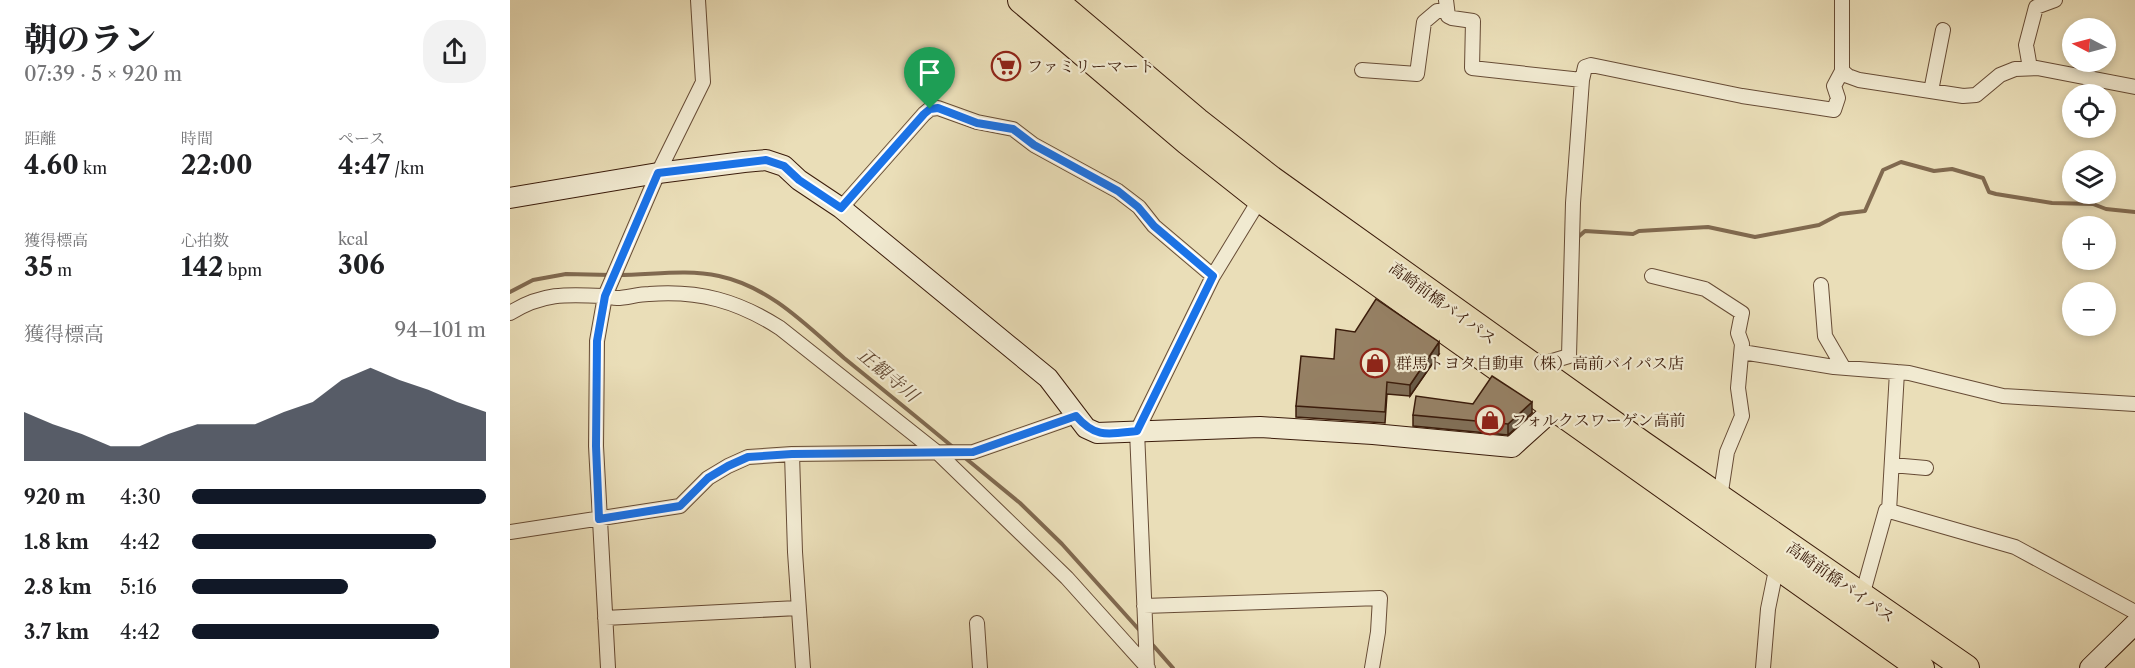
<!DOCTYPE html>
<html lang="ja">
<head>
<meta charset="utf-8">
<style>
  body { margin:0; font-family:"Libre Caslon Text","Noto Serif JP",serif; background:#f2f2f2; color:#202124; height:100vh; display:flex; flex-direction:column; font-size:22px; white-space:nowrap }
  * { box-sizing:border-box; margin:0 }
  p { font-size:20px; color:#757577 }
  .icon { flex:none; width:33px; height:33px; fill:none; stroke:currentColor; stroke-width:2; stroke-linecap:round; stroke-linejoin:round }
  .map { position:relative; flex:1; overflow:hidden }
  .details { display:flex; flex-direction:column; background:#fff; width:510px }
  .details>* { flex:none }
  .needle { width:39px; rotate:276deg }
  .controls { position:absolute; left:1552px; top:18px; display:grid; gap:12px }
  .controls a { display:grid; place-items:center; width:54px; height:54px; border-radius:50%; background:#fff; box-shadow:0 3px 9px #0003; font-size:30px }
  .pin { position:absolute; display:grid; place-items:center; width:51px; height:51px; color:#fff; margin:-62px -26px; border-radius:50% 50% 50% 0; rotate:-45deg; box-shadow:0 0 6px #0007 }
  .pin .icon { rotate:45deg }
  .round { display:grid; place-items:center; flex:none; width:63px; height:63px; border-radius:24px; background:#f2f2f2 }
  .summary { display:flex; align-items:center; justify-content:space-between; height:102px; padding:0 24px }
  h1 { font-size:33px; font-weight:800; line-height:45px }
  .stats { display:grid; grid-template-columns:repeat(3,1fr); gap:9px; height:102px; padding:6px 24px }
  .stats div { display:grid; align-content:center }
  .stats b { font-size:26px; font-weight:800 }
  .stats small { font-size:16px; font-weight:400 }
  .stats p { font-size:16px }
  .chart { height:168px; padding:12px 24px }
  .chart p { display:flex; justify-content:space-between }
  .chart svg { width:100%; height:108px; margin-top:6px; fill:#111827; opacity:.7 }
  ul { padding:0 24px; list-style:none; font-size:20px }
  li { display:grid; grid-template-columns:96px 72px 1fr; align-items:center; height:45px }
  li i { height:15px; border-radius:8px; background:#111827 }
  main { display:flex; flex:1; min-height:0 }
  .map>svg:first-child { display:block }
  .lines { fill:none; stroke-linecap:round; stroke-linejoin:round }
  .stream { stroke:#80694f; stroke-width:4 }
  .street-casing { stroke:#674c36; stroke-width:16 }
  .secondary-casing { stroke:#3b1c0b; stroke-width:22 }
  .highway-casing { stroke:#3b1c0b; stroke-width:28 }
  .street { stroke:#f1ead1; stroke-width:14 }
  .secondary { stroke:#f1ead1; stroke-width:20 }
  .highway { stroke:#eadeb8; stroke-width:26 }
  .wall { fill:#816f57; stroke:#3b1c0b; stroke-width:1.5 }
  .shaded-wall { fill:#695a47; stroke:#3b1c0b; stroke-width:1.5 }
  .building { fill:#968165; stroke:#3b1c0b; stroke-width:1.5 }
  .route-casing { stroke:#fff; stroke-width:12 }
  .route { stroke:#1a73e8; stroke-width:8 }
  .labels { text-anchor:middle; stroke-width:4.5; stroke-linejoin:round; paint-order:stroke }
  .poi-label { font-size:16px; fill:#3b1c0b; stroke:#f1ead1; text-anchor:start }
  .street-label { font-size:16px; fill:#3b1c0b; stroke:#f1ead1 }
  .water-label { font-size:18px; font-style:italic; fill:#634933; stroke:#f1ead1 }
</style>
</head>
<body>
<main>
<section class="details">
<div class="summary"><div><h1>朝のラン</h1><p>07:39 · 5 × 920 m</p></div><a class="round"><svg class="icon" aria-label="share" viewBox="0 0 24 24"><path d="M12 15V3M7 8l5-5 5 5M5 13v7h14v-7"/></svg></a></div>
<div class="stats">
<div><p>距離</p><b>4.60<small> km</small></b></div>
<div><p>時間</p><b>22:00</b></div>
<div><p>ペース</p><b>4:47<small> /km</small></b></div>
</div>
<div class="stats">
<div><p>獲得標高</p><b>35<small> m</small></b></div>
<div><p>心拍数</p><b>142<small> bpm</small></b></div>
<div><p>kcal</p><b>306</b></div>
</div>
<div class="chart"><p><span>獲得標高</span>94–101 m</p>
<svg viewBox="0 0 160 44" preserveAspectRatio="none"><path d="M0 44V24L10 29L20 33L30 38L40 38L50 33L60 29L70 29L80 29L90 24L100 20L110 11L120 6L130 11L140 15L150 20L160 24V44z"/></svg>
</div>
<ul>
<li><b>920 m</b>4:30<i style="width:100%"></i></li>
<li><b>1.8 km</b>4:42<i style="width:83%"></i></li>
<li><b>2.8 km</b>5:16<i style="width:53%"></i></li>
<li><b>3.7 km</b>4:42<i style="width:84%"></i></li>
</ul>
</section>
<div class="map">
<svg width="1625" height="668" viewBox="0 0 1625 668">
  <rect width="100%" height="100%" fill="#eadeb8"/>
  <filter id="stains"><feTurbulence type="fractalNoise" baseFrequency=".00333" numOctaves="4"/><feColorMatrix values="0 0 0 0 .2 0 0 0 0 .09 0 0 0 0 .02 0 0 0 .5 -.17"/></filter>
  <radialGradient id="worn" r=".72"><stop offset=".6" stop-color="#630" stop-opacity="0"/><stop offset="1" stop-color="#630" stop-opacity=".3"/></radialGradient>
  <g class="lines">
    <path class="stream" d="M1067,238L1075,231L1123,234L1129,231L1198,227L1245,237L1309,225L1330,214L1355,211L1373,170L1391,162L1424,171L1442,169L1473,178L1479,192L1486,194L1542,203L1583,204L1596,209L1625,212
      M108,275C142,275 176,269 209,276C260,287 296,325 334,358C371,388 408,418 444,448
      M0,292L23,280L56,274L101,275
      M454,457L510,503L552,544L632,633
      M641,643L663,668"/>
    <g class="street-casing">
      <path id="street" d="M936,0L938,16L942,18L963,21L962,68L1072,80
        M1332,0V71L1338,76L1349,80L1453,96L1466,95L1490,75L1505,69L1527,68L1625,87
        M1520,68L1516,45L1526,7L1545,0
        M852,70L907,74L914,22L927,11H936
        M1421,91L1433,30
        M331,208L414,114L420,109L428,108L467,122L503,129L524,145L608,191L629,207L644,226L703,276
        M1142,276L1195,289L1232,313L1228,333L1232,344L1228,388L1232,416L1217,452L1210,498
        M1311,285L1315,336L1333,367
        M0,313C32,293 56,294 93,296C98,296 102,298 107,298C117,298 128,294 139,294C189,290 228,301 270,328L429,454L557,578L638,668
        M1232,352L1324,367L1399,373L1493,396L1625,404
        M1031,373L1039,362L1059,356L1063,203L1072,80L1075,67L1081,65L1232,96L1324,110L1328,98L1324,86L1332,71
        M282,454L285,552L293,668
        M1382,465L1416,468
        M1379,511L1387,372
        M0,532L170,506L198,478L218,466L238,457L282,454L463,452L566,416
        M1352,596L1376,510L1505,547L1625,612
        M634,606L870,598L868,632L862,668
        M95,618L288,608
        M467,623L470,668
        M98,668L86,446L87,341L95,296L148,173L193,82L188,0
        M637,668L627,431L703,276L750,199
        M1253,668L1258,609L1267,565"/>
    </g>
    <g class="secondary-casing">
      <path id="secondary" d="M0,198L148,173L234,162L256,160L274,166L289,180L331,208L538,378L576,428L587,433L750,427L863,434L1002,447L1034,418L1042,408
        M1580,668L1625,624"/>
    </g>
    <g class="highway-casing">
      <path id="highway" d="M511,0L678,142L750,199L1411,668
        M544,0L687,121L761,179L1132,444L1456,668"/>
    </g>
    <use href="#street" class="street"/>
    <use href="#secondary" class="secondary"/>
    <use href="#highway" class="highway"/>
  </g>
  <path class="wall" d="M929,354L900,396L877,394L875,423L786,417V406L824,359Z
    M963,404L1022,413L998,435L903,426V415Z"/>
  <path class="shaded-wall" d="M929,342V354L900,396V385Z
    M1022,402V413L998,435V424Z"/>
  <path class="building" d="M866,299L929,342L900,385L877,382L875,412L786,406L791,356L824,359L826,329L845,332Z
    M982,376L1022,402L998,424L903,415L906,396L963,404Z"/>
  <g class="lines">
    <g class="route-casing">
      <path id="route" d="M428,108L467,123L503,129L524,145L608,191L628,207L644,226L703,276L627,431C599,434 586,439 566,416L463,452L282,454L238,457L218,466L198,478L170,506L89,519L86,446L87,341L95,296L148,173L256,160L274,166L289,180L331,208L414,114L420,109Z"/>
    </g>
    <use href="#route" class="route"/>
  </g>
  <defs>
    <g id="supermarket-ring" transform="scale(1.5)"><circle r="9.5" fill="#f1ead1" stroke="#8f2418" stroke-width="1.5"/><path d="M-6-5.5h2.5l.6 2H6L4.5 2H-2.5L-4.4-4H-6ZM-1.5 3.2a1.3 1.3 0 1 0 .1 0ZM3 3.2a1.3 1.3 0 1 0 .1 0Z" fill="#8f2418"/></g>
    <g id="shop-ring" transform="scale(1.5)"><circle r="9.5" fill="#f1ead1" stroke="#8f2418" stroke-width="1.5"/><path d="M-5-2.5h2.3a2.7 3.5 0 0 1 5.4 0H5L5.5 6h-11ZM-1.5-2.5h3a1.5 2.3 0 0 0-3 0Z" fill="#8f2418"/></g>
  </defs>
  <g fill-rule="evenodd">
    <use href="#supermarket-ring" x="496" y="66"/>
    <use href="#shop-ring" x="865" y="363"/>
    <use href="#shop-ring" x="980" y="420"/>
  </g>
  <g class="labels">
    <g class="poi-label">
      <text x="517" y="72">ファミリーマート</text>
      <text x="886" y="369">群馬トヨタ自動車（株）高前バイパス店</text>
      <text x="1001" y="426">フォルクスワーゲン高前</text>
    </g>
    <g class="street-label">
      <text transform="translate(933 303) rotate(36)" y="6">高崎前橋バイパス</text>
      <text transform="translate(1331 582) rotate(35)" y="6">高崎前橋バイパス</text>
    </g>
    <g class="water-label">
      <text transform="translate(378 375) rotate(40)" y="6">正観寺川</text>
    </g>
  </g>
  <rect width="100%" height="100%" filter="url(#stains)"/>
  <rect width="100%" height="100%" fill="url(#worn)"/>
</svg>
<div class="controls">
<a><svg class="needle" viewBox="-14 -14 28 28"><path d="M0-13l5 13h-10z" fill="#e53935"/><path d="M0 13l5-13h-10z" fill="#757577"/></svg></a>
<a><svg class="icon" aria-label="locate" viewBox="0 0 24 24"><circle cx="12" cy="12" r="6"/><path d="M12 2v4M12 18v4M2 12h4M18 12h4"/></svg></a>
<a><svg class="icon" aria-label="layers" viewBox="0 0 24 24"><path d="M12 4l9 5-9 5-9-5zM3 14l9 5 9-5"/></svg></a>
<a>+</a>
<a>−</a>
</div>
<div class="pin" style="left:420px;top:109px;background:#1e9e55"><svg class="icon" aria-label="arrive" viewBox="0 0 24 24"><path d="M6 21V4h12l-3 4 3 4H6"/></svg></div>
</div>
</main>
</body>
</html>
